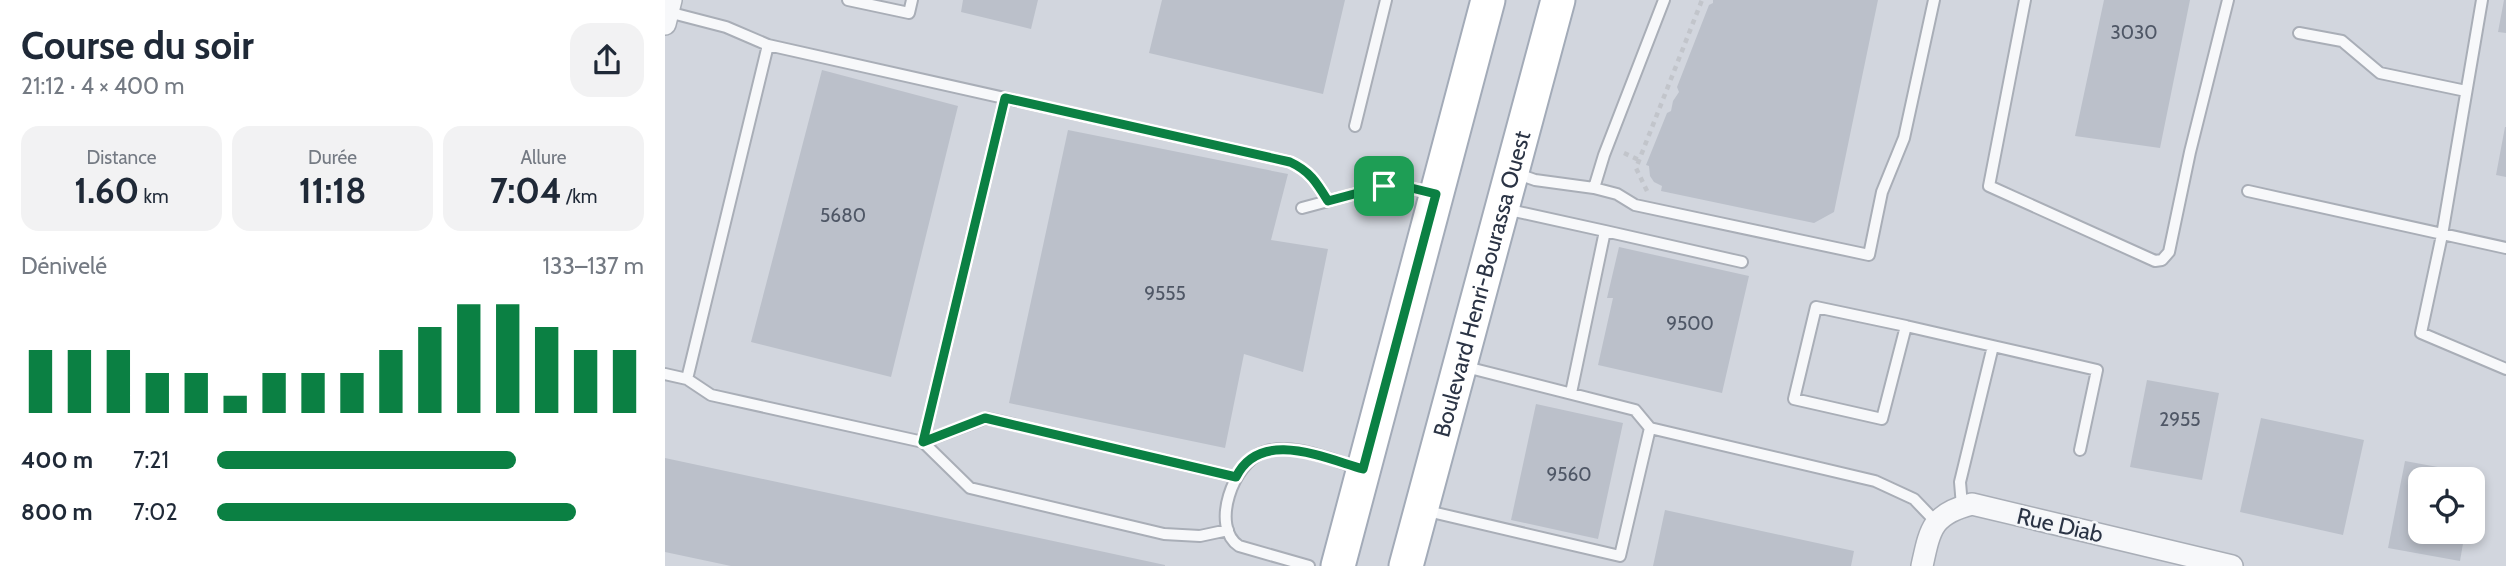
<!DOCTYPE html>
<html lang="fr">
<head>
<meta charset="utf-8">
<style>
  body { margin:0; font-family:Cabin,sans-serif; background:#f2f2f3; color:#1f2937; height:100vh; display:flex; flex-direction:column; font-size:26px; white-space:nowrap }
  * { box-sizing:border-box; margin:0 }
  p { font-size:23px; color:#747a83 }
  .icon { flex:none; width:38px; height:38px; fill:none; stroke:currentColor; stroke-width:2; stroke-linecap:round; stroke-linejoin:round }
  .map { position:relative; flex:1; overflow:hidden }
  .details { display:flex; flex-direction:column; background:#fff; width:665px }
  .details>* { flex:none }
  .fabs { position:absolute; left:1743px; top:467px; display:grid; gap:14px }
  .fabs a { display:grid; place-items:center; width:77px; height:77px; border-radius:14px; background:#fff; box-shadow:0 4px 10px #0003; font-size:35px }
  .pin { position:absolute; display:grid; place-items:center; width:60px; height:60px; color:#fff; margin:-30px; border-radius:14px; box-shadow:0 4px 10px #0006 }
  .round { display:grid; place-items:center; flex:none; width:74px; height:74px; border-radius:21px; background:#f2f2f3 }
  .headline { display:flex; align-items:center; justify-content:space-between; height:119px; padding:0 21px }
  h1 { font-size:38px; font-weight:700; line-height:52px }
  .stats { display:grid; grid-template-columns:repeat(3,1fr); gap:10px; height:119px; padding:7px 21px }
  .stats div { display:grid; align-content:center; border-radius:18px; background:#f2f2f3; text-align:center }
  .stats b { font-size:35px; font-weight:700 }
  .stats small { font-size:19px; font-weight:400 }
  .stats p { font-size:19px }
  .chart { height:196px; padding:14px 21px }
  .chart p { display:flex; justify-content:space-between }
  .chart svg { width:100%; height:126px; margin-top:7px; stroke:#0b8043; stroke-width:6 }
  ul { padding:0 21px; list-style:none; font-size:23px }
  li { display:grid; grid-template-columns:112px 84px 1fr; align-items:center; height:52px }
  li i { height:18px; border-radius:9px; background:#0b8043 }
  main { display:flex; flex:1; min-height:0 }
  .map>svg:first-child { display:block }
  .built { fill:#d2d6de; fill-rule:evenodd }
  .building { fill:#bbc0ca }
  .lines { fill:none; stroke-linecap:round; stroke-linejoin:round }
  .lane-casing { stroke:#a9aeb7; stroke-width:14 }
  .street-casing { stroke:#a9aeb7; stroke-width:24 }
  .primary-casing { stroke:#a3abb8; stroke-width:37 }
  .path { stroke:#c2c5cb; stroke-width:4.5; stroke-dasharray:5 5; stroke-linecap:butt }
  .lane { stroke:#f7f8fa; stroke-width:10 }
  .street { stroke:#f7f8fa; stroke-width:21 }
  .primary { stroke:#fff; stroke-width:33 }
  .route-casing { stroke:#fff; stroke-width:14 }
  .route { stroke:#0b8043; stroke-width:9 }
  .labels { text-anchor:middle; stroke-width:5; stroke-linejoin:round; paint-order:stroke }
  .number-label { font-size:19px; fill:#4f5766 }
  .street-label { font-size:23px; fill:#2b3445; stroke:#f4f6f9 }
</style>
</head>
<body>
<main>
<section class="details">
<div class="headline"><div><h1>Course du soir</h1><p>21:12 · 4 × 400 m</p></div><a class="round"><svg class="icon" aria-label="share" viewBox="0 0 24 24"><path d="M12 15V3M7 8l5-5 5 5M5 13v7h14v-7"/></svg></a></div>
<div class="stats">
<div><p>Distance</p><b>1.60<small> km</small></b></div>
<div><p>Durée</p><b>11:18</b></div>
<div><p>Allure</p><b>7:04<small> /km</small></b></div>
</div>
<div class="chart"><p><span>Dénivelé</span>133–137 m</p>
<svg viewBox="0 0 160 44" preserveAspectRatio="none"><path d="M5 44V22M15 44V22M25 44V22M35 44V30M45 44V30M55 44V38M65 44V30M75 44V30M85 44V30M95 44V22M105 44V14M115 44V6M125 44V6M135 44V14M145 44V22M155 44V22"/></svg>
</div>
<ul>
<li><b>400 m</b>7:21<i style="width:70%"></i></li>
<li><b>800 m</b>7:02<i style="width:84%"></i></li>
</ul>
</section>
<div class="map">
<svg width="1841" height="566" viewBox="0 0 1841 566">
  <rect width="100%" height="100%" fill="#e4e7ec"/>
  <path class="built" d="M0,0H1841V566H0ZM1755,480H1808V532H1755Z"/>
  <path class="building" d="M298,0H373L366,29L296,12Z
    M497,0H680L658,94L484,53Z
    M1048,0H1213L1169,212L1149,223L996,191L997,186L989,182L985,176L984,166L981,165L1002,113L1006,111L1008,101L1014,92L1012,87L1044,5L1048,3Z
    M1439,0H1525L1495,148L1410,136Z
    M1839,0H1841V33L1833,32Z
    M157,70L293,106L226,377L86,342Z
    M1840,127H1841V177L1831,175Z
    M403,130L623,174L606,240L663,249L638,372L579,354L560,448L344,403Z
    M954,247L1084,276L1057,393L933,365L948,298H942Z
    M1482,380L1554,393L1537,480L1465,467Z
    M871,404L958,423L933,539L846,520Z
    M1596,418L1699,440L1678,535L1575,512Z
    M0,458L500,565V566H66L0,552Z
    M1740,461L1811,474L1809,486L1808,480H1755V532H1800L1795,561L1723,548Z
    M1000,510L1189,551L1186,566H988Z"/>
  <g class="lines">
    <g class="lane-casing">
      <path id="lane" d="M183,0L244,13L247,0
        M1360,0L1324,186L1490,261L1497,260L1504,252L1525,152L1563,0
        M1817,0L1777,235L1756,333L1841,369
        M1634,33L1677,41L1715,73L1801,91
        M103,45L625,162C645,171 652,183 663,201
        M690,126L721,0
        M850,173L870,180L929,188L939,155L999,0
        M929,188L952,194L970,205L1204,255L1217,192L1239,138L1269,0
        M1583,191L1841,248
        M637,208L719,186L734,185L767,193
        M840,209L940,231L906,393
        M940,231L1077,262
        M1151,307L1241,326L1217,419L1129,399Z
        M1241,326L1328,346L1295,482L1297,506
        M1328,346L1432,370L1415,450
        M797,366L970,410L985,428L1210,481L1249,499L1271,522
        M0,374L22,379L103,45L61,27L3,12
        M22,379L46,395L258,442L340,98
        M758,510L955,556L985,428
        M563,530L535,536L499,534L305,488L258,442L321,418L571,477
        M644,566L574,546C545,527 568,462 599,452C627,442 666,460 694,468"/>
    </g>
    <g class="street-casing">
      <path id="street" d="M0,24L6,0
        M1257,566C1265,529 1267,514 1307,504L1567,566"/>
    </g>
    <g class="primary-casing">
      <g id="primary">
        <path d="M673,566L823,0"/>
        <path id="s1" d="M741,566L893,0"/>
      </g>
    </g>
    <path class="path" d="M959,153L974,160
      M982,191L971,168L1037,0"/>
    <use href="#lane" class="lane"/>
    <use href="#street" class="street"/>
    <use href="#primary" class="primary"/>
  </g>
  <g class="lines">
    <g class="route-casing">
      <path id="route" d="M340,98L625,162C645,171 652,183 663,201L719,186L734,185L771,194L698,469C659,458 595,428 571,477L320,418L258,442Z"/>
    </g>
    <use href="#route" class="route"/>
  </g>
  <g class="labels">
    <g class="number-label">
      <text x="1469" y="39">3030</text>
      <text x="178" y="222">5680</text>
      <text x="500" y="300">9555</text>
      <text x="1025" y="330">9500</text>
      <text x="1515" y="426">2955</text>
      <text x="904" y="481">9560</text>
    </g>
    <g class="street-label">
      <text dy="8" stroke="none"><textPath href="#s1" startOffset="292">Boulevard Henri-Bourassa Ouest</textPath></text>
      <text transform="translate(1395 525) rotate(13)" y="8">Rue Diab</text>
    </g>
  </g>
</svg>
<div class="fabs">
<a><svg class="icon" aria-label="locate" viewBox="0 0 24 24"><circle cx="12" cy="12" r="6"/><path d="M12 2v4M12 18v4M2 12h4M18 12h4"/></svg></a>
</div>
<div class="pin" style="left:719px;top:186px;background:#1e9e55"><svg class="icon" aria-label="arrive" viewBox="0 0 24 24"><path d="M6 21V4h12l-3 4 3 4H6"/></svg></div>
</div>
</main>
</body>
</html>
